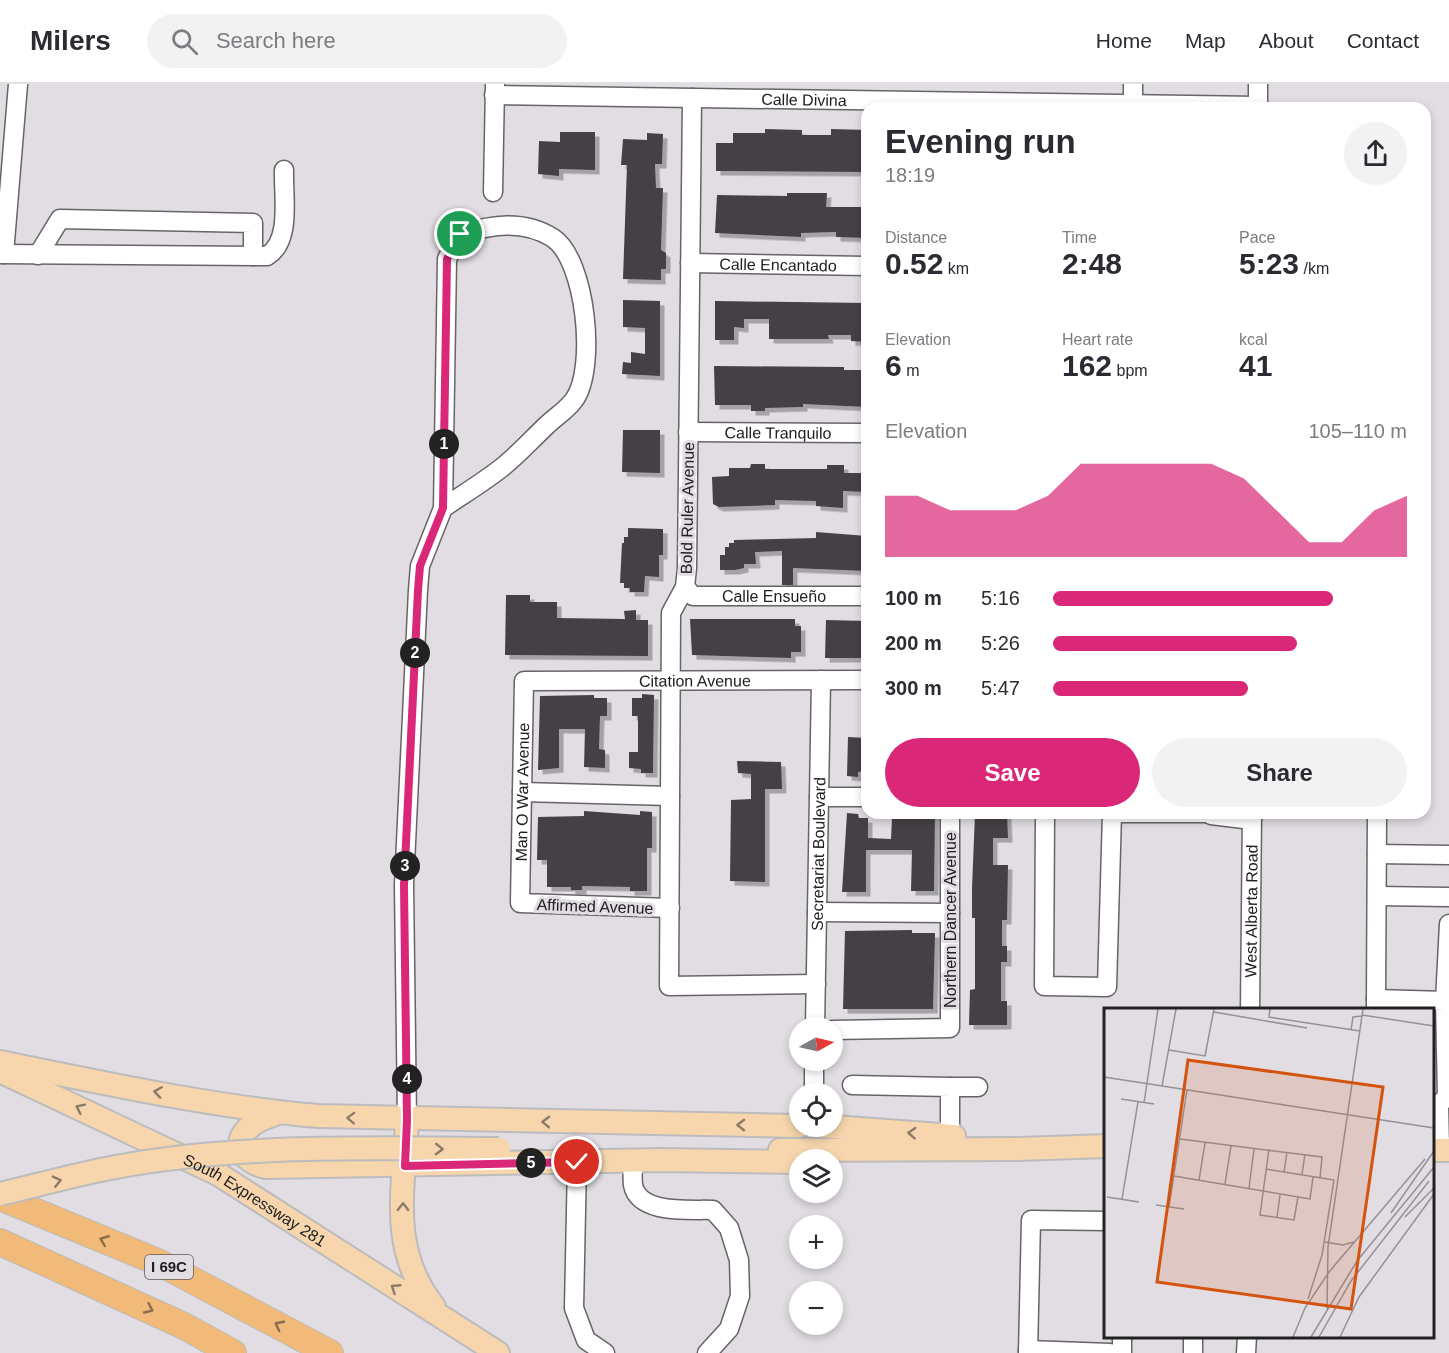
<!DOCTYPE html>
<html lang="en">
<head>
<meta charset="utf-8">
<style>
  body { margin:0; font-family:Helvetica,sans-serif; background:#f2f2f3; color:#2b2b33; height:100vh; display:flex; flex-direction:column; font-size:22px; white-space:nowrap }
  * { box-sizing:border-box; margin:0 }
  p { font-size:20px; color:#7c7c81 }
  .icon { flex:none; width:33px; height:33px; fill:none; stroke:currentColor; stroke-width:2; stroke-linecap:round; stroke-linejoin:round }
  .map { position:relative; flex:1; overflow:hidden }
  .drawer { position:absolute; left:861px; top:18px; width:570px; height:717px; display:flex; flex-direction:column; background:#fff; border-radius:18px; box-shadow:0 3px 9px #0003 }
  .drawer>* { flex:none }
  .needle { width:39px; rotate:82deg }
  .controls { position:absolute; left:789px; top:933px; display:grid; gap:12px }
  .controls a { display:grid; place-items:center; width:54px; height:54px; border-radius:50%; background:#fff; box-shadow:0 3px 9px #0003; font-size:30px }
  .pin { position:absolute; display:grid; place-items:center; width:51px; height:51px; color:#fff; margin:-26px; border:3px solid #fff; border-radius:50%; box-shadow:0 2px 6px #0007 }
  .km { position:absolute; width:30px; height:30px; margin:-15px; border-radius:50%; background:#222; color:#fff; font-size:16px; line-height:30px; text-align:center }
  .round { display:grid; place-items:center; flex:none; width:63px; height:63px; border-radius:32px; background:#f2f2f3 }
  .headline { display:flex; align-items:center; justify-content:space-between; height:102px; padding:0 24px }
  h1 { font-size:33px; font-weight:600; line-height:45px }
  .stats { display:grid; grid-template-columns:repeat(3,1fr); gap:9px; height:102px; padding:6px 24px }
  .stats div { display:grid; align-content:center }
  .stats b { font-size:30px; font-weight:600 }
  .stats small { font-size:16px; font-weight:400 }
  .stats p { font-size:16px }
  .chart { height:168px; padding:12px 24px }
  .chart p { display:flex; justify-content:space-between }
  .chart svg { width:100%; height:108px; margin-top:6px; fill:#db2777; opacity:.7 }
  .cta { display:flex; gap:12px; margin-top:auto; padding:12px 24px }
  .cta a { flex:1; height:69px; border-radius:36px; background:#db2777; color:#fff; font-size:24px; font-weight:600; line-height:69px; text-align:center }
  .cta a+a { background:#f2f2f3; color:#2b2b33 }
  ul { padding:0 24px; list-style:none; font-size:20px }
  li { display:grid; grid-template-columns:96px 72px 1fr; align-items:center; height:45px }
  li i { height:15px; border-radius:8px; background:#db2777 }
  header { display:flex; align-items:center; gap:36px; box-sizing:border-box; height:84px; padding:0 30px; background:#fff; border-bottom:2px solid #e1e1e2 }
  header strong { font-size:28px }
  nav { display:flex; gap:33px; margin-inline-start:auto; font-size:21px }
  .search { width:420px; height:54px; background:#f2f2f3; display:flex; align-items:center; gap:15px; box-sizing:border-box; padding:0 21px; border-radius:33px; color:#7c7c81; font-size:22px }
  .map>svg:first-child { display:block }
  .building { fill:#444145; filter:url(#shadow) }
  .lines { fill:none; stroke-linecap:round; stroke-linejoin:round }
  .minor-casing { stroke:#676469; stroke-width:21 }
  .major-casing { stroke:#bdbcbd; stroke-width:26 }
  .highway-casing { stroke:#bdbcbd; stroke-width:28 }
  .minor { stroke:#fff; stroke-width:18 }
  .major { stroke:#f7d6ae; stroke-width:22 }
  .highway { stroke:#f1ba78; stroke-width:26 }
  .major-bridge-casing { stroke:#bdbcbd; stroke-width:26; stroke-linecap:butt }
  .major-bridge { stroke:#f7d6ae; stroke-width:22 }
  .oneway { stroke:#8c7b68 }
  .oneway2 { stroke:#8a6d4d }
  .route-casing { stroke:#fff; stroke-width:12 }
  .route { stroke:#db2777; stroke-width:8 }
  .labels { text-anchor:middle; stroke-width:6; stroke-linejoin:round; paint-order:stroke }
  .shield { fill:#e1dde3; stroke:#5b595c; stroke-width:1.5 }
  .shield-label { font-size:15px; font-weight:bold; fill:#222022 }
  .street-label { font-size:16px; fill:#222022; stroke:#e1dde3 }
  .inset-road { fill:none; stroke:#959196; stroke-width:1.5 }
  .view { fill:#d4530e; fill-opacity:0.15; stroke:#d4530e; stroke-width:3 }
  .inset-edge { fill:none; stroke:#222022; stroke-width:3 }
</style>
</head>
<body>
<header>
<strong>Milers</strong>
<div class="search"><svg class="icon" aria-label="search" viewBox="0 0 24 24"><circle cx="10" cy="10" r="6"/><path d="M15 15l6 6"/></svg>Search here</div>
<nav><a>Home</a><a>Map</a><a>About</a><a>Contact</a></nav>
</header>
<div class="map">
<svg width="1449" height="1269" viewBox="0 0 1449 1269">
  <defs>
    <filter id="shadow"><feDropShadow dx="4.5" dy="4.5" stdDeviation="0" flood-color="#0004"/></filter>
  </defs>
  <rect width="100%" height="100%" fill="#e1dde3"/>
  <path class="building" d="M765,45L802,46V51H831V45L867,46V88L716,87V59H733V49H765Z
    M560,48H595V86L559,85V92L538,90L539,57L560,58Z
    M647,49L663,50L662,80H655L656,104H663L661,166L666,169V185H661V196L623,195L627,81H621L623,55L647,56Z
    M787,109H827L826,123H867V154L836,153V148L801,149V153L715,149L717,111L787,112Z
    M623,216L660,217V292L622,290L623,278L631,279V268L645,270V244L623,243Z
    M715,217L867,219V258L851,257V251H828L829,255H769V235H744V244L734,243V256H715Z
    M714,282L844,283V286H863V289H867V323L803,320V323L765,324V327H751V321H715Z
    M623,346H660V389L622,388Z
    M751,380H765V385H827V381H844V389H867V408L843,407V424L816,422V417L775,416V421L719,423L713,420L712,393L729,392V384H750Z
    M628,444L663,445V471H659V493L645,492L644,508H630V504H624V499H620L622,459H624V453H628Z
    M816,448L867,452V487L793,484V501H782V467L755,468L756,480H744V484L735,486H720V471H725V463H729V459H734V456L816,454Z
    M506,511H530V518H557V534L625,535L624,527L636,526V536H648V572L505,571Z
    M690,535H795V542H801V568H791V574L692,571Z
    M826,536L867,537V574H825Z
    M642,610L654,611L653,689H641V685L629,684V668H638V632H632V614H642Z
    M594,611V614H607V632H600L599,665L605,666V684L584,683L585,645H559V684L538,686L540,612Z
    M848,653L867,654V687L858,688V693L847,692Z
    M737,677L781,678L782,705H765V798L730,797L731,716L751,715V690L738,689Z
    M584,727L640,731V727L652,728V764H647V807H630V803L582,802V806H571V803H547V776H537L538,733L584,732Z
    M847,729L858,730L859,734H868V754L891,755L892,734L901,735V729L935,730L934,807H911L912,766H866V808H842Z
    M975,729H1007L1008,754H993V781H1008L1007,836H1002V862H1007V878H1001V917H1007V941H969L970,906L975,905V834H972V804Z
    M912,846V849H935L933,925H843L845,847Z"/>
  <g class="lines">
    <g class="minor-casing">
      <g id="minor">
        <path d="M1258,0V24"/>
        <path id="s1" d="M494,11L1258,22"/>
        <path d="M692,14L687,484L685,503L671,529L669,902L816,900"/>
        <path d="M1133,20V0"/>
        <path d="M493,108L495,1"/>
        <path d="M0,170L267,172C292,157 283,112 284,86"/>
        <path d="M4,170L18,0"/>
        <path d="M38,171L60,135L253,139V172"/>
        <path id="s2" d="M690,179L867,182"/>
        <path id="s3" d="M688,348L867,349"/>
        <path id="s4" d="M685,503L693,512H867"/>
        <path d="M522,708L670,712"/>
        <path d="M819,713H867"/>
        <path d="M1045,729L1044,902L1107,903L1112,729H1211"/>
        <path d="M1211,731L1252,736"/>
        <path d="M1377,770L1449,771"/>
        <path d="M1377,812L1449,813"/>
        <path id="s5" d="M670,824L520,819L524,597L867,596"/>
        <path d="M817,828L950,829"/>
        <path d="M1376,915L1377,729"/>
        <path d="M1445,917L1449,840"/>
        <path id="s6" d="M1250,926L1252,729"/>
        <path d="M1376,926V915L1445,917L1447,1013L1439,1020L1440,1066"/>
        <path id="s7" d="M815,944L821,596"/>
        <path d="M832,946L950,944V729"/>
        <path d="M852,1001L950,1003V1051"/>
        <path d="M950,1003H978"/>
        <path d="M814,1010V976"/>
        <path d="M407,1036L404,801L418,506L420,482L443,424L447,175L460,150C491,141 523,135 553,154C586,176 597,285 574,316C567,326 555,333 547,341C531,356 517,372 500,385C482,399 462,411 443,424"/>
        <path d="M633,1077C633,1084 632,1093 633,1101C639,1131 690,1125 713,1126L729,1144L739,1176L740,1212L729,1245L707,1269"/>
        <path d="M577,1078L574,1224L586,1256L605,1269"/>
        <path d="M1193,1252V1269"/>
        <path d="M1028,1266L1110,1269"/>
        <path d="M1028,1269L1031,1136L1106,1137"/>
        <path d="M1122,1269V1252"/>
        <path d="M1246,1269L1247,1252"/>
      </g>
    </g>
    <g class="major-casing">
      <g id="major">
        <path d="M0,978C105,999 212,1023 319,1032L800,1042"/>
        <path id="s8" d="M0,987L218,1090L498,1269"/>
        <path d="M278,1029C270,1032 259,1035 252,1041C229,1059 243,1078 266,1083L661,1076L800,1078"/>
        <path d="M407,1036C404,1106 388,1164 434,1223"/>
        <path d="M820,1042L954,1052"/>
        <path d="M780,1066L1019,1065L1106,1062"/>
        <path d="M1432,1066H1449"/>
      </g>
    </g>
    <g class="highway-casing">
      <path id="highway" d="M0,1113L160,1179L330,1269
        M0,1158L184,1242L233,1269"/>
    </g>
    <use href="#minor" class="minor"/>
    <use href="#major" class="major"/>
    <use href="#highway" class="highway"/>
    <g class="major-bridge-casing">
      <path id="major-bridge" d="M0,1110C39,1101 77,1090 116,1083C238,1060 374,1064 499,1065"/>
    </g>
    <use href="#major-bridge" class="major-bridge"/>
  </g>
  <defs><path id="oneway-chevron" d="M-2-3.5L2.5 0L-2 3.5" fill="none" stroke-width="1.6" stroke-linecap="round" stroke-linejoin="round" transform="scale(1.5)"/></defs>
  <g class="oneway">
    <use href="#oneway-chevron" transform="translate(158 1008) rotate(-171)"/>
    <use href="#oneway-chevron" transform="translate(80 1024) rotate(-154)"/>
    <use href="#oneway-chevron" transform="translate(351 1034) rotate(-178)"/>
    <use href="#oneway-chevron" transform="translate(546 1038) rotate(-179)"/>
    <use href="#oneway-chevron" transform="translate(741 1041) rotate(-179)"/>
    <use href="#oneway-chevron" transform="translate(912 1049) rotate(-176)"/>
    <use href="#oneway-chevron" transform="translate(439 1065) rotate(1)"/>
    <use href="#oneway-chevron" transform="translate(57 1097) rotate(-13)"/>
    <use href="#oneway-chevron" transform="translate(403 1123) rotate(-89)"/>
    <use href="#oneway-chevron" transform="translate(395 1204) rotate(-147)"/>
  </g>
  <g class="oneway2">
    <use href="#oneway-chevron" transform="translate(104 1156) rotate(-158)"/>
    <use href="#oneway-chevron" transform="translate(149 1225) rotate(25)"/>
    <use href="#oneway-chevron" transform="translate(279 1241) rotate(-152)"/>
  </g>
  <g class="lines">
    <g class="route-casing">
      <path id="route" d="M460,150L447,175L443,424L420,482L418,506L404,801L407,1036L405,1082L577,1078"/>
    </g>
    <use href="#route" class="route"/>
  </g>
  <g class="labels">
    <rect class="shield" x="145" y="1171" width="48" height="24" rx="4.5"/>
    <g class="shield-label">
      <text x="169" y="1188">I 69C</text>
    </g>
    <g class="street-label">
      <text dy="6" stroke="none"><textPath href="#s1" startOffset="310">Calle Divina</textPath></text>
      <text dy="6" stroke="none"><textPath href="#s2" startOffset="88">Calle Encantado</textPath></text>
      <text dy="6" stroke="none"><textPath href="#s3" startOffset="90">Calle Tranquilo</textPath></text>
      <text transform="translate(687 424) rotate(-89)" y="6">Bold Ruler Avenue</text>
      <text dy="6" stroke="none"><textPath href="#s4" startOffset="93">Calle Ensueño</textPath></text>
      <text dy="6" stroke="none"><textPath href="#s5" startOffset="543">Citation Avenue</textPath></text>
      <text dy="6" stroke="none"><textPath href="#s5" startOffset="261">Man O War Avenue</textPath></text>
      <text dy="6" stroke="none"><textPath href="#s7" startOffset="174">Secretariat Boulevard</textPath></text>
      <text transform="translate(595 822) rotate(2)" y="6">Affirmed Avenue</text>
      <text dy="6" stroke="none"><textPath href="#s6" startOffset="99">West Alberta Road</textPath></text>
      <text transform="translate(950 836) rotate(-90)" y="6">Northern Dancer Avenue</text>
      <text dy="6" stroke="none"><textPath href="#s8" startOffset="286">South Expressway 281</textPath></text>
    </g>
  </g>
  <g transform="translate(1104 924)">
    <rect width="330" height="330" fill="#e1dde3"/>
    <path class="inset-road" d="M166,1L165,9L256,23M110,4L203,20M258,7L330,18M247,22L249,9L258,8M65,42L101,48L110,1M0,69L330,120M58,78L72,1M17,91L50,96M40,95L54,1M76,131L218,149L216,170M165,141L156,207L190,212L194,189M162,161L230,172M180,164L183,144M198,166L201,146M70,168L206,191L209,169M95,172L101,135M121,176L127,138M145,180L150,141M3,189L35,194M18,191L34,94M52,197L80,201M65,199L83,82M287,205L330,143M173,209L176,187M301,209L330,180M221,234L239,237L250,234M204,291L218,247L230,172M223,301L224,239L259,1M189,329L201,300L225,264L321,151M207,329L253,253L330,159M215,329L247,273L325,173M236,329L255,289L330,186"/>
    <path class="view" d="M84,52L279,79L247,301L53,274Z"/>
    <rect width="330" height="330" class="inset-edge"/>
  </g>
</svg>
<div class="controls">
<a><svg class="needle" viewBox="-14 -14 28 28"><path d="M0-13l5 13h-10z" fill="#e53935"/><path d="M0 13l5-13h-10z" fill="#7c7c81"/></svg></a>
<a><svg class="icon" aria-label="locate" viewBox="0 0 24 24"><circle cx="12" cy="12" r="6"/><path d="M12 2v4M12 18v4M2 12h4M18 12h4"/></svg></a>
<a><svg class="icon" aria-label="layers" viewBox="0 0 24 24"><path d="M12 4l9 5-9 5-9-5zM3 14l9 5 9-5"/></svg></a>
<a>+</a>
<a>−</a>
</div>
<div class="pin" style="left:460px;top:150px;background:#1e9e55"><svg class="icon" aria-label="arrive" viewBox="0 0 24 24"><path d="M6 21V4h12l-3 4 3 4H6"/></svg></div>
<div class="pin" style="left:577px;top:1078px;background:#d93025"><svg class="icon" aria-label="check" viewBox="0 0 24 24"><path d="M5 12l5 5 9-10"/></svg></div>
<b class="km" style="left:444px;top:360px">1</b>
<b class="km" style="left:415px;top:569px">2</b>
<b class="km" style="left:405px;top:782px">3</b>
<b class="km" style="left:407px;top:995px">4</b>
<b class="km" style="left:531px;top:1079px">5</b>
<section class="drawer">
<div class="headline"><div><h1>Evening run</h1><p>18:19</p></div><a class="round"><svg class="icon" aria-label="share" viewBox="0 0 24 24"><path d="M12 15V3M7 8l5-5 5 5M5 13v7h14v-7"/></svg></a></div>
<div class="stats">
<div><p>Distance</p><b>0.52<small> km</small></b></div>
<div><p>Time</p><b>2:48</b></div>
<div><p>Pace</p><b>5:23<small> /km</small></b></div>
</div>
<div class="stats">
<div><p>Elevation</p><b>6<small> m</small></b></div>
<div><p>Heart rate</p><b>162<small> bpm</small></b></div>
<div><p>kcal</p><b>41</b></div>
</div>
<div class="chart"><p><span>Elevation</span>105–110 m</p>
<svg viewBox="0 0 160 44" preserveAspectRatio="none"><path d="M0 44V19L10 19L20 25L30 25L40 25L50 19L60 6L70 6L80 6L90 6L100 6L110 12L120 25L130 38L140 38L150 25L160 19V44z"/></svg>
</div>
<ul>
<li><b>100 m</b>5:16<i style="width:79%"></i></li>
<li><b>200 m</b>5:26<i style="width:69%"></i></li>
<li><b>300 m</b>5:47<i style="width:55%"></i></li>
</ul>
<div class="cta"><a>Save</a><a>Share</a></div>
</section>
</div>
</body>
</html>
